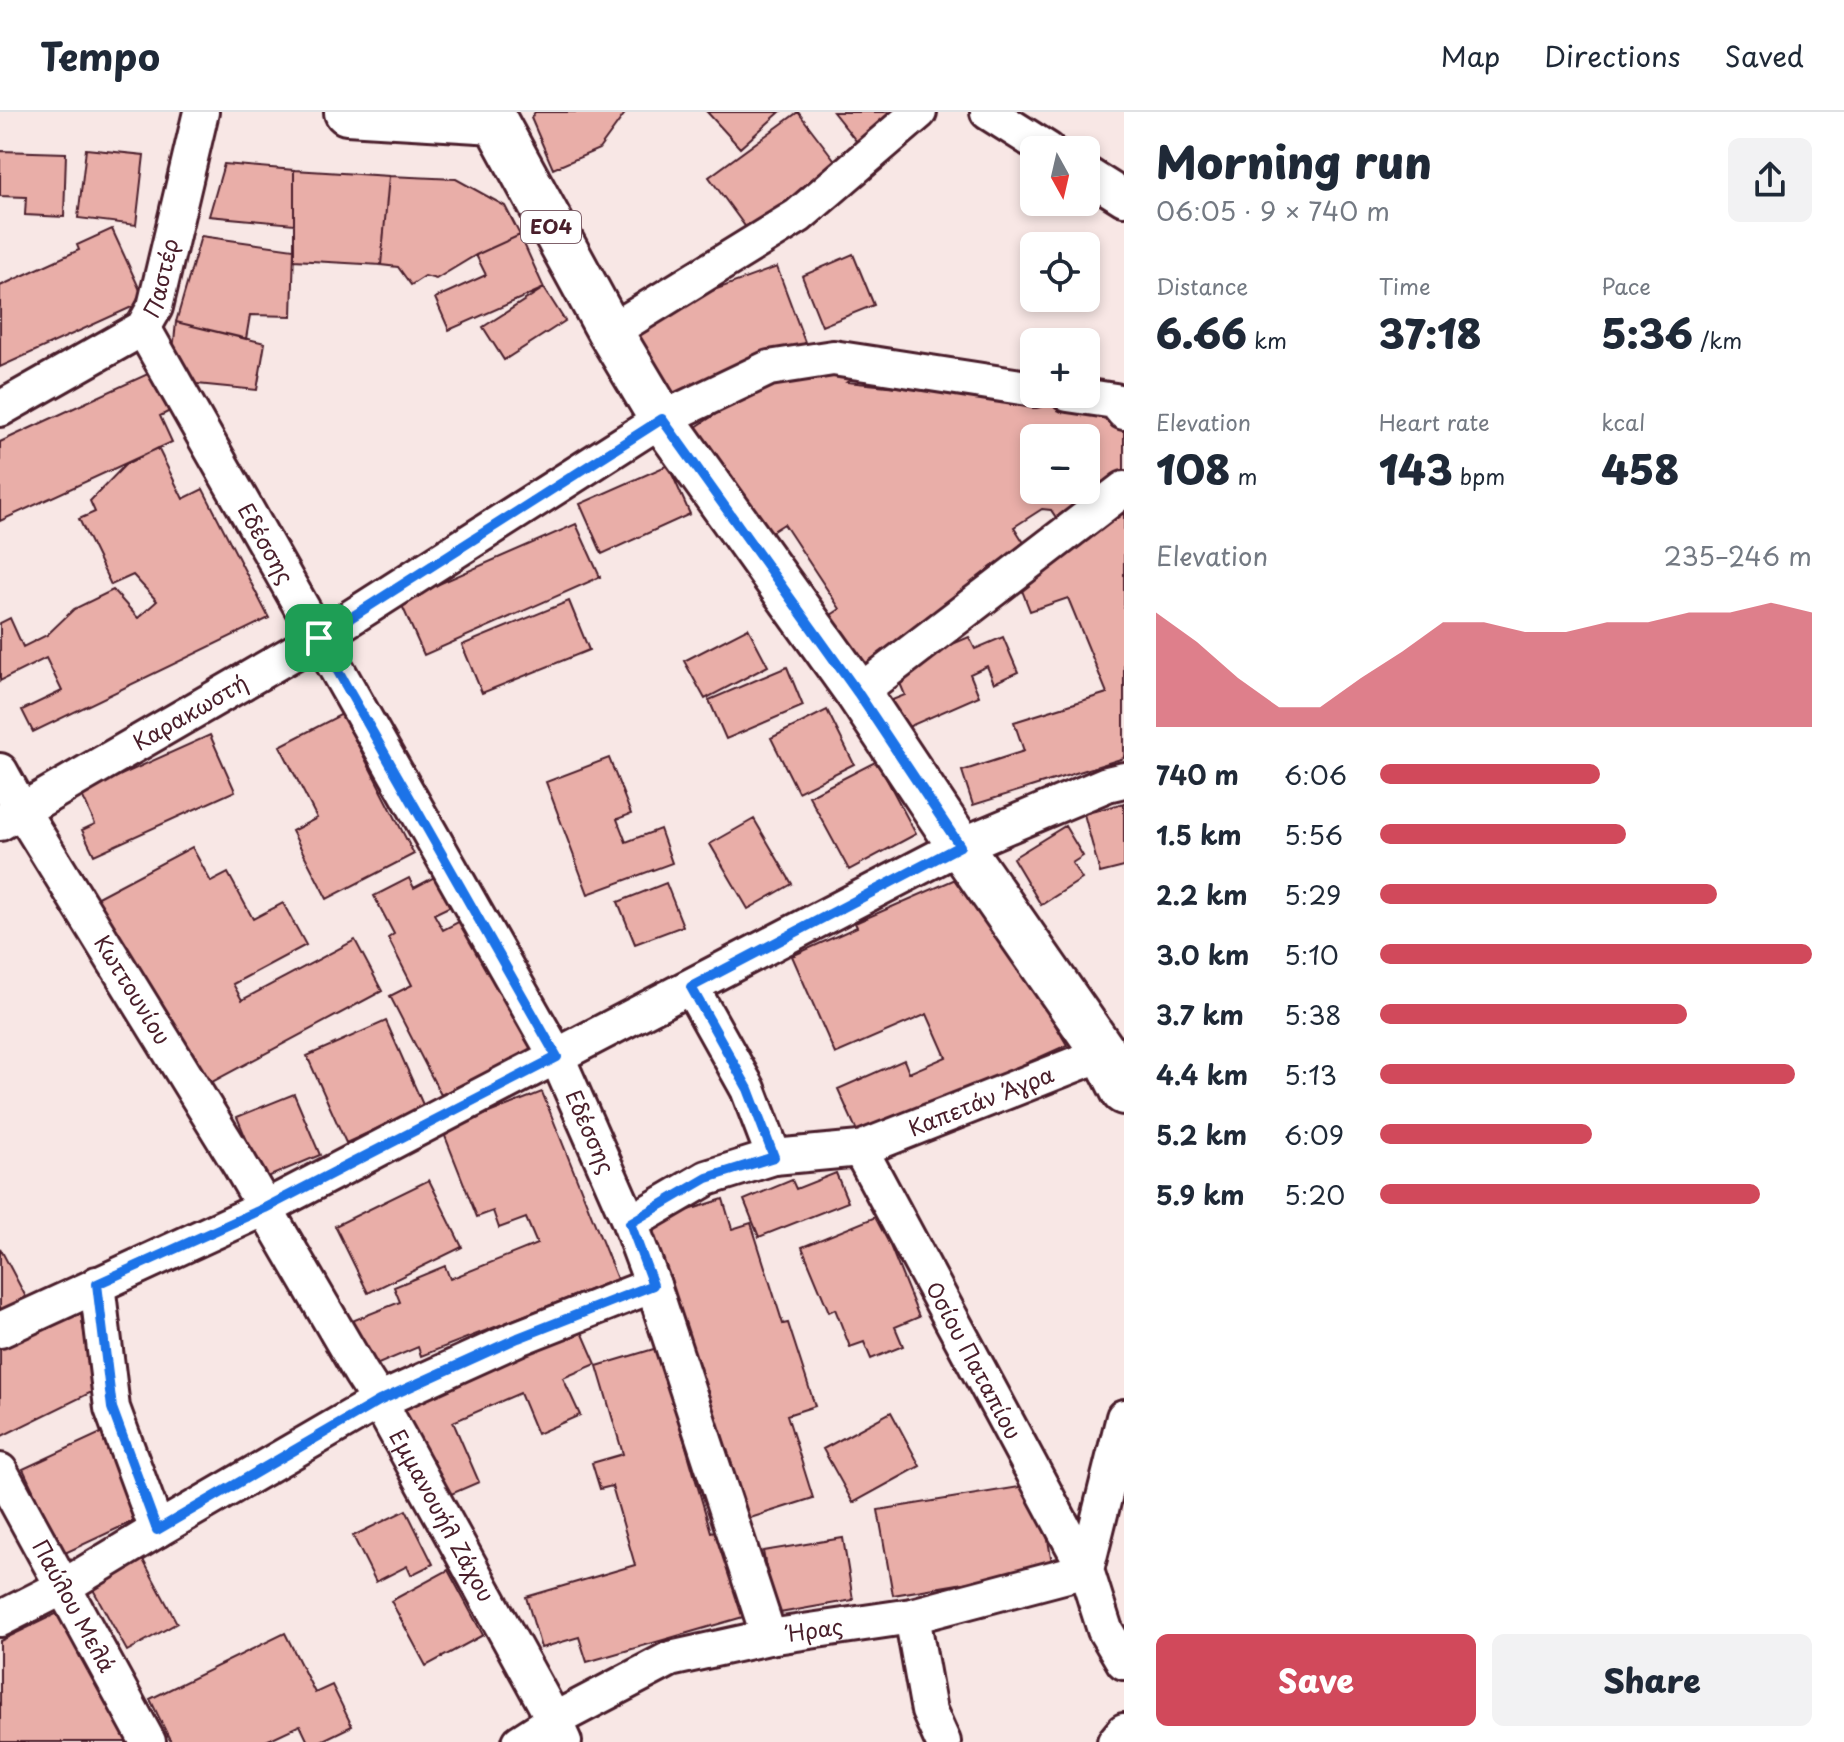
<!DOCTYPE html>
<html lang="en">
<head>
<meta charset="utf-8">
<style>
  body { margin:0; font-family:"Playpen Sans",sans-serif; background:#f2f2f3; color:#1f2937; height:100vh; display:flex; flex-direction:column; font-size:30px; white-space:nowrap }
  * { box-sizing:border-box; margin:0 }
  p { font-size:26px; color:#747a83 }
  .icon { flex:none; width:44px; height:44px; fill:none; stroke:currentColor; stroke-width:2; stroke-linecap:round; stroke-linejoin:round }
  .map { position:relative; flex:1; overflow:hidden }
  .sheet { display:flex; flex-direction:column; background:#fff; width:720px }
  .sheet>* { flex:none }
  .needle { width:52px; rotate:172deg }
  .fabs { position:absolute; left:1020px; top:24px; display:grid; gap:16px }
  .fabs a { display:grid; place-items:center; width:80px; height:80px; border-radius:12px; background:#fff; box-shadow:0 4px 12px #0003; font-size:40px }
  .pin { position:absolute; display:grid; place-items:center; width:68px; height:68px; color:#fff; margin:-34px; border-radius:16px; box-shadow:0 4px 12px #0006 }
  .round { display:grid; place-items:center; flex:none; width:84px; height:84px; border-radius:12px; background:#f2f2f3 }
  .summary { display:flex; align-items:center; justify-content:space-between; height:136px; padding:0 32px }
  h1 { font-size:44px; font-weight:800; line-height:60px }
  .figures { display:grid; grid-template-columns:repeat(3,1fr); gap:12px; height:136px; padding:8px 32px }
  .figures div { display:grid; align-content:center }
  .figures b { font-size:40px; font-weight:800 }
  .figures small { font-size:22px; font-weight:400 }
  .figures p { font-size:22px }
  .chart { height:224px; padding:16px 32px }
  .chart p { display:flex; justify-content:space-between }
  .chart svg { width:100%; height:144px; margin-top:8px; fill:#d1495b; opacity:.7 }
  .button { display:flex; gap:16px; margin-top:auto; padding:16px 32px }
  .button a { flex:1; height:92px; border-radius:12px; background:#d1495b; color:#fff; font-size:32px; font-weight:800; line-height:92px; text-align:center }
  .button a+a { background:#f2f2f3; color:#1f2937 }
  ul { padding:0 32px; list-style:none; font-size:26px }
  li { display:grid; grid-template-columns:128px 96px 1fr; align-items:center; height:60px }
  li i { height:20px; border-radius:10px; background:#d1495b }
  header { display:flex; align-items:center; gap:48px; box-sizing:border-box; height:112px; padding:0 40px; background:#fff; border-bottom:2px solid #e0e1e3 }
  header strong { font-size:38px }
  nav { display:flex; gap:44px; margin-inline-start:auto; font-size:28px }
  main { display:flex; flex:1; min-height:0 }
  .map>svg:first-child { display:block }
  .building { fill:#e9aea8; stroke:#4a1f2b; stroke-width:2; fill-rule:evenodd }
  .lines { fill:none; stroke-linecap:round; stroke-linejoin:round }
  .minor-casing { stroke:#4a1f2b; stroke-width:40 }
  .major-casing { stroke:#4a1f2b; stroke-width:50 }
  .minor { stroke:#fff; stroke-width:34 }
  .major { stroke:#fff; stroke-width:44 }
  .route-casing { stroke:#fff; stroke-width:16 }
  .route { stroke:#1a73e8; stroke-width:10 }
  .labels { text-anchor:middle; stroke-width:7; stroke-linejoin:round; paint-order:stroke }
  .shield { fill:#fff; stroke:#80626b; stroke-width:2 }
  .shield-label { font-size:20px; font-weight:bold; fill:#4a1f2b }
  .street-label { font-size:22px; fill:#4a1f2b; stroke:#fff }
</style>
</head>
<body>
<header>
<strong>Tempo</strong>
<nav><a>Map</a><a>Directions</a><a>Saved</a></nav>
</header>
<main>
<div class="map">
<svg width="1124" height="1630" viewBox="0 0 1124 1630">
  <rect width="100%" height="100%" fill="#f8e7e5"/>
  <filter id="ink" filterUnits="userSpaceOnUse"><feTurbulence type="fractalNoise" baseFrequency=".0125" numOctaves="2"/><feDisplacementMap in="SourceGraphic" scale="16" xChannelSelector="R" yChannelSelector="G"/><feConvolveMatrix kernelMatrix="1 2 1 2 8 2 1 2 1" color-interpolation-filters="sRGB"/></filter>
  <g filter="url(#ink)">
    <path class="building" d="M535,0H626L599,37L553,57L531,6Z
      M707,0H780L740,36Z
      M798,0L840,55L750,121L709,65Z
      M833,0H896L857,30Z
      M86,37L144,43L136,113L78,106Z
      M0,39L66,41L64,105L25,103L26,85L0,84Z
      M224,52L294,58V112L209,104Z
      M294,58L389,64L381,153L294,148Z
      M389,64L456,67L505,94L520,123L476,143L436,167L425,164L411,173L398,155L381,153Z
      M112,117L145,189L0,255V174L79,138L77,133Z
      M520,123L544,176L449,218L435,186L486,163L476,143Z
      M201,124L294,137L292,204L250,203L246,227L176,210Z
      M853,142L874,193L822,214L802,164Z
      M777,155L806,233L661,287L632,208Z
      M544,176L565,209L504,248L483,215Z
      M176,210L265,231L257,278L187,271L173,239Z
      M788,255L859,262L847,270L1110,296L1124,318V372L1061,413L1051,398L1042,397L1014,415L1028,437L975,482L851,561L819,511L840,497L784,412L762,426L693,317ZM1034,326H1086V378H1034Z
      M152,260L170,299L160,304L172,330L0,409V330Z
      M158,336L183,387L203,377L269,506L33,620L22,598L62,579L46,546L0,569V511L10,506L23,535L47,523L74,497L113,478L138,506L157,489L133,463L111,473L79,407L95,400L90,389L126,352Z
      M668,353L690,402L602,442L580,392Z
      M1124,399V646L973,693L962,659L1024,639L1014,610L1107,581L1068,486L1030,499L1018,468Z
      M576,412L600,465L424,543L400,489Z
      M569,489L589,538L482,581L462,533Z
      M748,516L768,554L705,587L684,549Z
      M969,525L975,537L1003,525L1018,560L994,571L987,554L970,562L979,584L899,619L887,590L905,583L894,557Z
      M787,555L803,594L726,627L709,588Z
      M827,598L854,652L798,680L771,626Z
      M342,602L414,742L327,787L292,719L317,706L280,634Z
      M210,623L235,679L94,743L82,718L95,712L81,681Z
      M609,646L631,702L617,707L626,730L660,717L672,751L588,782L546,670Z
      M877,649L916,722L849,758L809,684Z
      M1124,691V755L1100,761L1084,702Z
      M754,707L792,772L748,797L710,732Z
      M1065,714L1083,744L1072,751L1082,767L1041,793L1013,746Z
      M192,735L211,770L228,761L253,807L283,791L306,833L233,872L242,888L355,828L382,879L201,976L92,788Z
      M440,762L455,792L434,802L443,818L470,804L537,935L441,983L390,884L412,873L388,826L394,822L374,784L409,766L414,776Z
      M967,762L1067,933L860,1026L838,977L904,948L909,961L946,945L927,902L835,942L792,844L857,815L855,811Z
      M666,771L683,814L635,832L618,790Z
      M386,909L424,995L346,1031L307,944Z
      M542,980L617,1167L421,1244L418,1235L362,1259L342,1213L400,1190L394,1175L445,1154L450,1167L537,1132L526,1106L499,1116L493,1099L477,1105L443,1019Z
      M294,982L320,1043L263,1067L237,1005Z
      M836,1061L848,1090L759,1125L744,1088L792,1068L796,1077Z
      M429,1068L462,1135L368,1181L335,1114Z
      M723,1087L732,1117L751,1111L783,1212L788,1211L815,1294L787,1303L813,1386L741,1409L646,1112Z
      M878,1104L919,1205L895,1215L903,1234L871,1247L864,1230L850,1235L835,1197L829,1200L802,1135Z
      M0,1136L27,1187L0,1201Z
      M80,1196L94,1279L0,1325V1235Z
      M576,1206L596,1252L563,1266L580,1303L537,1322L520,1281L453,1310L479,1370L435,1389L391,1287Z
      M657,1236L711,1420L718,1418L743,1505L587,1550L579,1525L541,1536L526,1485L635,1453L612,1374L600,1377L592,1351L623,1342L597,1254Z
      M891,1300L920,1354L853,1391L823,1337Z
      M105,1319L144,1404L63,1442L23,1357Z
      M1038,1372L1053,1456L893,1483L878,1398Z
      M406,1398L433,1452L411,1463L407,1454L376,1470L353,1424Z
      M843,1426L853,1488L774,1502L763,1439Z
      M142,1446L177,1511L127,1539L91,1474Z
      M448,1458L483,1523L426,1554L391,1489Z
      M66,1497L129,1630H0V1529Z
      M285,1521L315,1581L332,1573L352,1614L319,1630H308L300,1613L264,1630H171L150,1587Z"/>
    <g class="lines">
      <g class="minor-casing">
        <g id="minor">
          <path d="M988,0L1048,38"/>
          <path d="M1086,62L1124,86"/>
          <path id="s1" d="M143,216L557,945L630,1111L653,1173L769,1525"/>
          <path d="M610,220L798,104L919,0"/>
          <path d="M1068,282L1115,289L1124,300"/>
          <path id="s2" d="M0,297L143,216L155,195L201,0"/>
          <path d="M858,581L1124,377"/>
          <path id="s3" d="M0,659L22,699L240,1053L361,1261L379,1289L554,1608L564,1630"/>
          <path id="s4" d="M0,711L319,526L662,307L769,256L833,246L1034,277"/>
          <path d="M691,875L748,977L774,1045"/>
          <path id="s5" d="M860,1037L1086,1458L1105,1518L1124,1550"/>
          <path id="s6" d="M630,1111L707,1066L774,1045L860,1037L1104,941"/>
          <path d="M97,1172L112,1296L157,1418"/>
          <path d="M0,1218L265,1096L960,734L1107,672L1124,668"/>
          <path id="s7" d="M0,1359L148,1630"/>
          <path d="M1086,1458L1124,1305"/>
          <path d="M912,1504L929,1599L943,1630"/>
          <path d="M0,1507L63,1475L157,1418L379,1289L518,1226L653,1173"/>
          <path id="s8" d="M520,1630L554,1608L670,1547L769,1525L912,1504L1086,1458"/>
          <path d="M1115,1630L1124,1619"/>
        </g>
      </g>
      <g class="major-casing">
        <path id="major" d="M347,0L495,9
          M495,9L610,220L662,307L858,581L960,734L1104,941L1124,980"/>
      </g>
      <use href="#minor" class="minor"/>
      <use href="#major" class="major"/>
    </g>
  </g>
  <g class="lines" filter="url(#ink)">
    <g class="route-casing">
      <path id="route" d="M662,307L858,581L960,734L691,875L748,977L774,1045L707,1066L630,1111L653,1173L518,1226L379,1289L157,1418L112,1296L97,1172L265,1096L557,945L319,526Z"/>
    </g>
    <use href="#route" class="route"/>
  </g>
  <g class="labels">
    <rect class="shield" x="521" y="99" width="60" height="32" rx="6"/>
    <g class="shield-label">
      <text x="551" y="122">ΕΟ4</text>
    </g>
    <g class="street-label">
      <text dy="8" stroke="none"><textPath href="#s2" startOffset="218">Παστέρ</textPath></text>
      <text dy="8" stroke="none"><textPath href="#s1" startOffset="248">Εδέσσης</textPath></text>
      <text dy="8" stroke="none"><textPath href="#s4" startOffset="220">Καρακωστή</textPath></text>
      <text dy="8" stroke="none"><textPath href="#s3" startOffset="256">Κωττουνίου</textPath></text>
      <text dy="8" stroke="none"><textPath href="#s6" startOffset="376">Καπετάν Άγρα</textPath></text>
      <text dy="8" stroke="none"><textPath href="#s1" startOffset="920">Εδέσσης</textPath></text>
      <text dy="8" stroke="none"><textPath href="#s5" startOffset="240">Οσίου Παταπίου</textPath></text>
      <text dy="8" stroke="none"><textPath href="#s3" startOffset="866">Εμμανουήλ Ζάχου</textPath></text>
      <text dy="8" stroke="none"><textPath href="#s7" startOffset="154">Παύλου Μελά</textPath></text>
      <text dy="8" stroke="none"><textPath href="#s8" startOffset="320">Ήρας</textPath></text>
    </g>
  </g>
</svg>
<div class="fabs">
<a><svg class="needle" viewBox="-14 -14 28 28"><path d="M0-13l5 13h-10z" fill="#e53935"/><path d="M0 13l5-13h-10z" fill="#747a83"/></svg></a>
<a><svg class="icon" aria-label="locate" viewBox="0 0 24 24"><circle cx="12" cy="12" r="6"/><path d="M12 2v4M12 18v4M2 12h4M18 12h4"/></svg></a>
<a>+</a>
<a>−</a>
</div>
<div class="pin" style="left:319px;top:526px;background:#1e9e55"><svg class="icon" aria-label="arrive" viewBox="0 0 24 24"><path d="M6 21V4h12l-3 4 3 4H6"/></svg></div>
</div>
<section class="sheet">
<div class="summary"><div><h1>Morning run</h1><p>06:05 · 9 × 740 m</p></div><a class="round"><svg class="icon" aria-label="share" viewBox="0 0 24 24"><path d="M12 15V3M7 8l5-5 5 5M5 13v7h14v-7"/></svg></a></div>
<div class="figures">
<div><p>Distance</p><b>6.66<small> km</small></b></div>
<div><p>Time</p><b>37:18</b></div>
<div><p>Pace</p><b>5:36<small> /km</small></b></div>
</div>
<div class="figures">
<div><p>Elevation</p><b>108<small> m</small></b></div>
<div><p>Heart rate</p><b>143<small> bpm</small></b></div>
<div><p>kcal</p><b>458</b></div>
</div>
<div class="chart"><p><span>Elevation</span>235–246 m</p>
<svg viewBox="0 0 160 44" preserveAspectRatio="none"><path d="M0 44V9L10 18L20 29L30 38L40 38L50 29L60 21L70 12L80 12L90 15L100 15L110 12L120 12L130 9L140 9L150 6L160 9V44z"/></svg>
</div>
<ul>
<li><b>740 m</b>6:06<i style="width:51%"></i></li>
<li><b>1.5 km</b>5:56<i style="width:57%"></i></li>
<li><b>2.2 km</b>5:29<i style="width:78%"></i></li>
<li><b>3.0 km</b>5:10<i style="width:100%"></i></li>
<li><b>3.7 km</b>5:38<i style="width:71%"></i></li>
<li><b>4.4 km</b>5:13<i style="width:96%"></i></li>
<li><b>5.2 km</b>6:09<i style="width:49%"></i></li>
<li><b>5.9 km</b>5:20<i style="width:88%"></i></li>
</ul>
<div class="button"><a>Save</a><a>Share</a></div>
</section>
</main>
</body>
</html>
